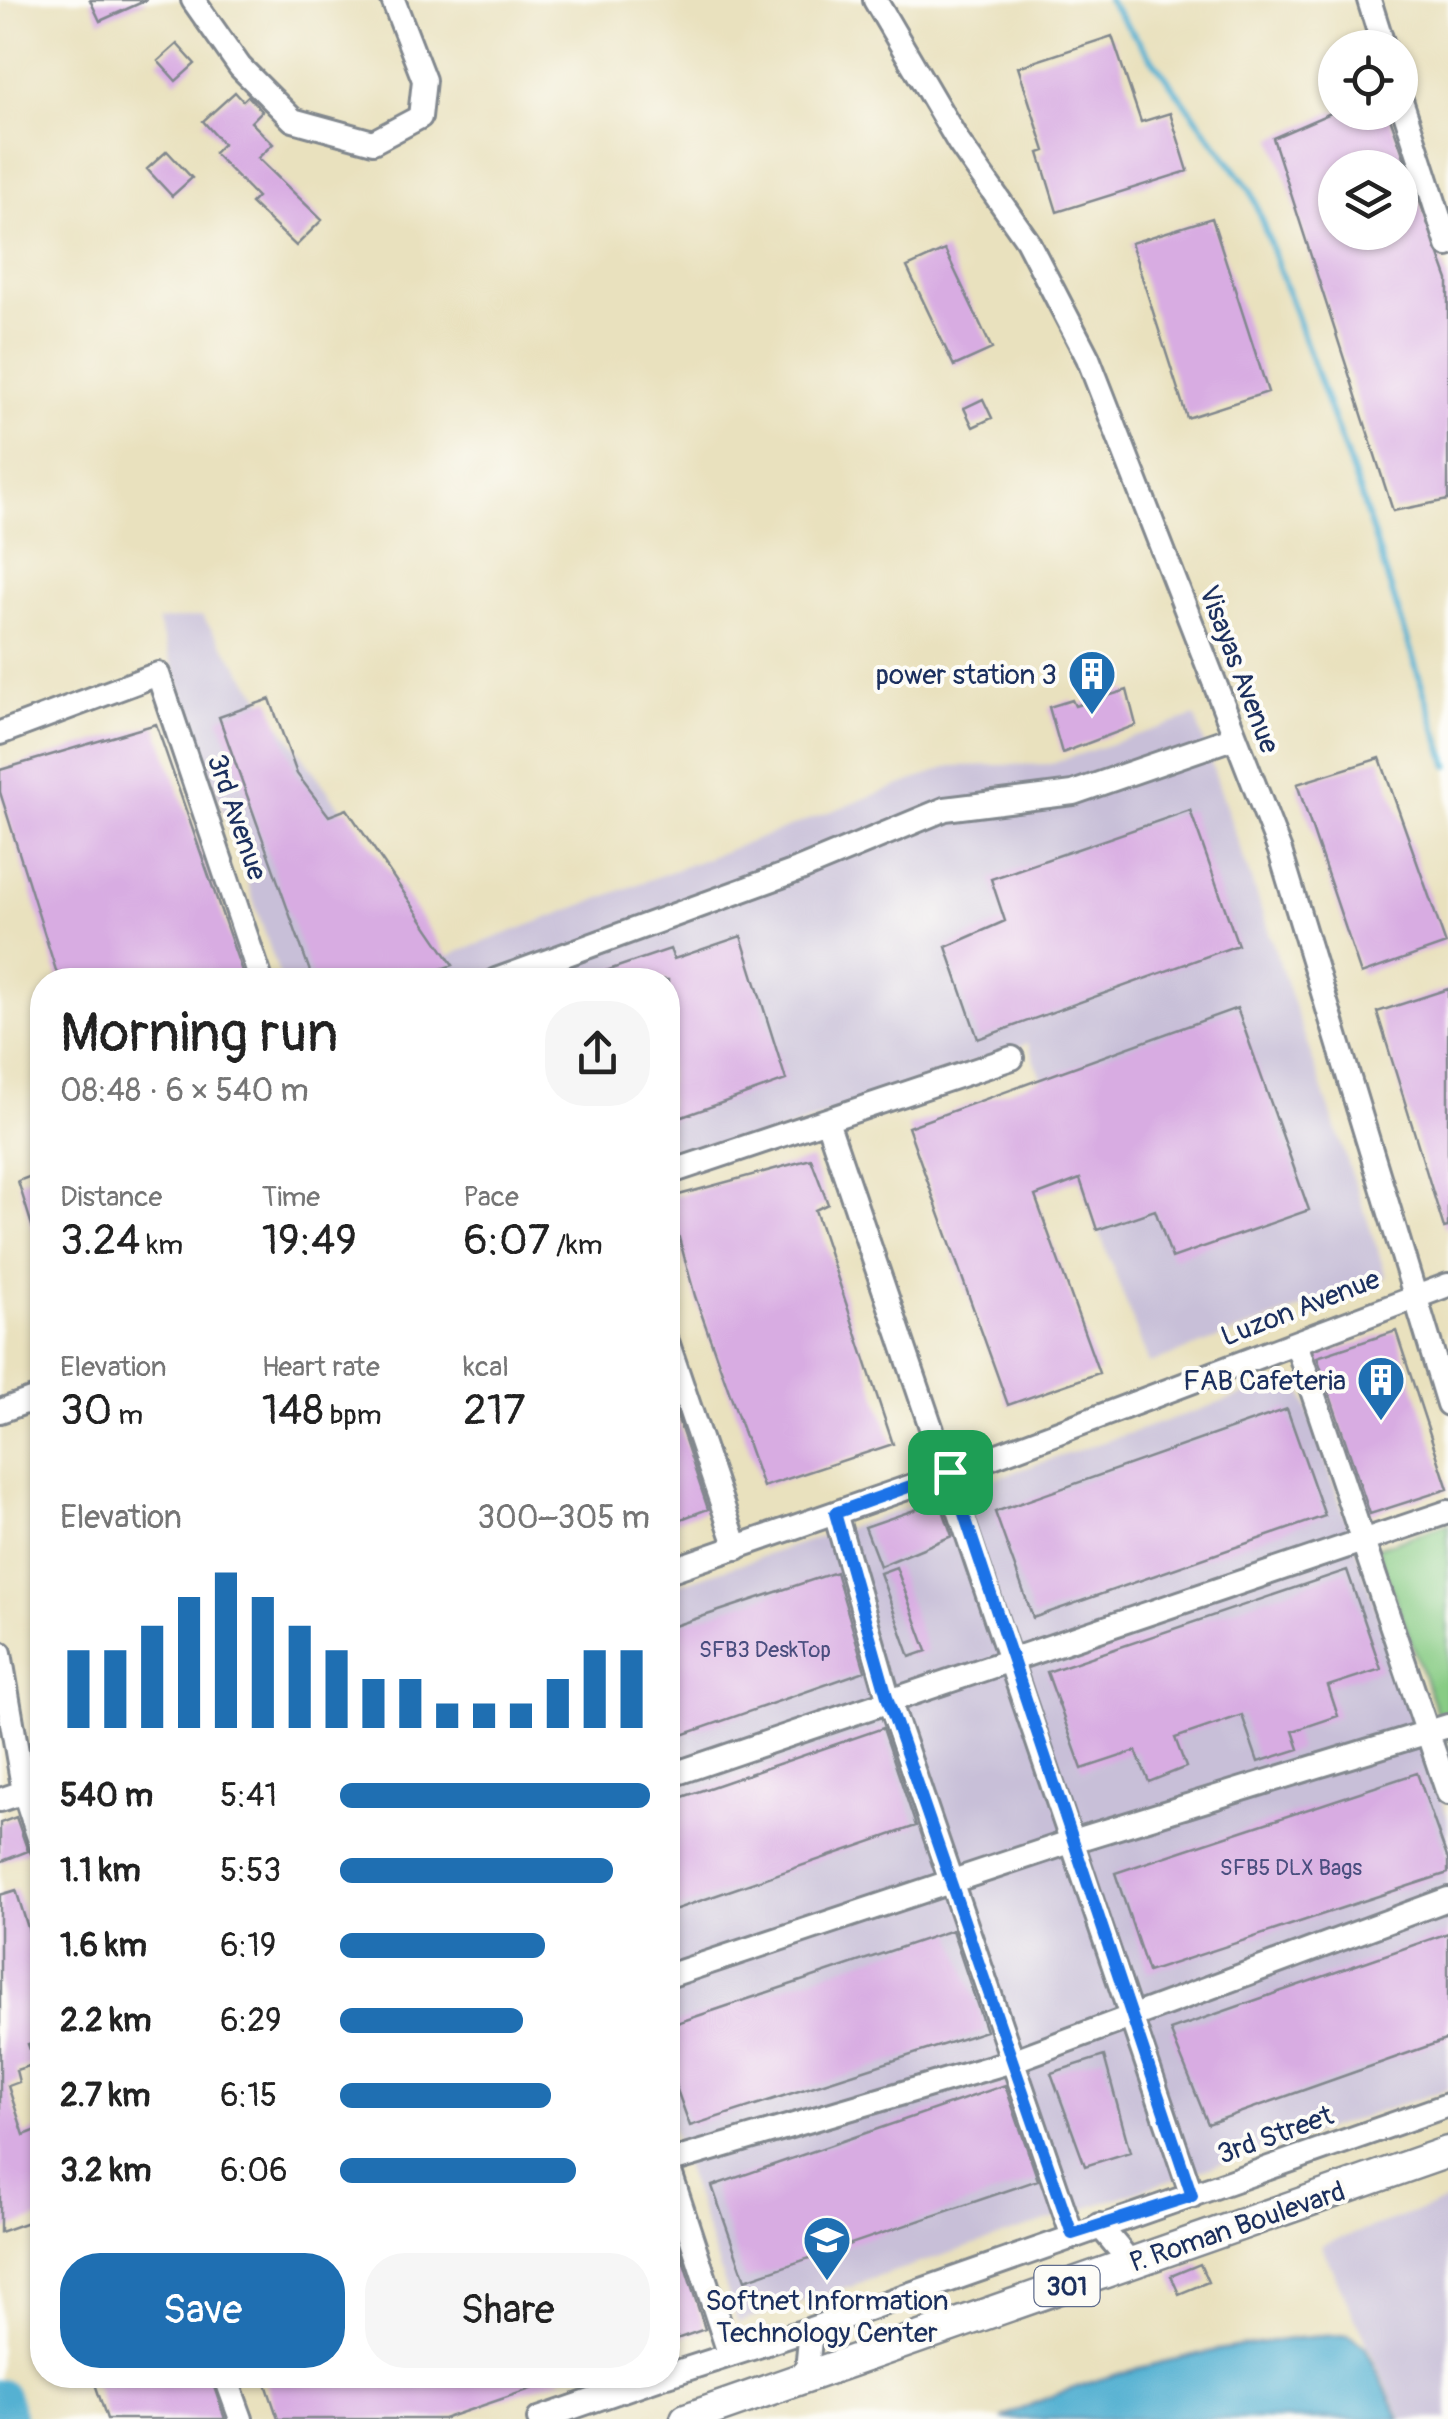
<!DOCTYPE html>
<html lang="en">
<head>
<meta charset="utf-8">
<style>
  body { margin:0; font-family:Pangolin,sans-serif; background:#f6f6f6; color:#222; height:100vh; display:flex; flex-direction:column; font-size:38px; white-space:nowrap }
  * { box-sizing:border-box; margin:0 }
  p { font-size:32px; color:#767676 }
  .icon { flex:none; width:55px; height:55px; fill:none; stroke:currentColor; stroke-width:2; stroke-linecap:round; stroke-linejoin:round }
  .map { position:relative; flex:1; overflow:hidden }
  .drawer { position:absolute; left:30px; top:968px; width:650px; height:1420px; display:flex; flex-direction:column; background:#fff; border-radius:40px; box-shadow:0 2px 8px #0004 }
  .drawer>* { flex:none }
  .fabs { position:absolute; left:1318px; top:30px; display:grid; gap:20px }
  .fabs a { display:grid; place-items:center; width:100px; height:100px; border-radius:50%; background:#fff; box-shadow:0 2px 8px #0004; font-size:50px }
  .pin { position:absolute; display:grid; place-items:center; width:85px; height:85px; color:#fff; margin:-42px; border-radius:20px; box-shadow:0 5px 15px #0006 }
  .round { display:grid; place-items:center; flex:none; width:105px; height:105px; border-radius:40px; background:#f6f6f6 }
  .overview { display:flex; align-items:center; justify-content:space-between; height:170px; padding:0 30px }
  h1 { font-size:55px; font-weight:600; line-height:75px }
  .figures { display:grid; grid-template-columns:repeat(3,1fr); gap:15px; height:170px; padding:10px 30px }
  .figures div { display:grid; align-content:center }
  .figures b { font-size:42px; font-weight:600 }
  .figures small { font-size:28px; font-weight:400 }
  .figures p { font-size:28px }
  .chart { height:280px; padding:20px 30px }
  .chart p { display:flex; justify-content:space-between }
  .chart svg { width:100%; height:180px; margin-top:10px; stroke:#1f6fb2; stroke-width:6 }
  .action { display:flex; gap:20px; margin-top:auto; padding:20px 30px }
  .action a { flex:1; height:115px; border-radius:40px; background:#1f6fb2; color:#fff; font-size:40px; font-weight:600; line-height:115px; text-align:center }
  .action a+a { background:#f6f6f6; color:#222 }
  ul { padding:0 30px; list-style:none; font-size:32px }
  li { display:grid; grid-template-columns:160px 120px 1fr; align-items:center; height:75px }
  li i { height:25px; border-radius:12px; background:#1f6fb2 }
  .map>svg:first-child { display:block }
  .industrial { fill:#c8bfd8 }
  .green { fill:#88cc85; stroke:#527e72; stroke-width:2.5 }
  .water { fill:#54b1d2; stroke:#387098; stroke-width:2.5 }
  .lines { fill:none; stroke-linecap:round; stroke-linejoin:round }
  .stream { stroke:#54b1d2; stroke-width:6 }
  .river { stroke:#54b1d2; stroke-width:40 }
  .building { fill:#d8ace2; fill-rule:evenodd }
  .minor-casing { stroke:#82888e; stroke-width:28 }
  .major-casing { stroke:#82888e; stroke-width:35 }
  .minor { stroke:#fff; stroke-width:22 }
  .major { stroke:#fff; stroke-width:30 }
  .route-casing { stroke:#fff; stroke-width:20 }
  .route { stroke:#1a73e8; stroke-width:12 }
  .labels { text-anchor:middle; stroke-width:8; stroke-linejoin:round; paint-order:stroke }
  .number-label { font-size:22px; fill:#4a4e7f }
  .shield { fill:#fdfcf7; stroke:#5f6c8c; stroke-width:2.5 }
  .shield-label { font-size:25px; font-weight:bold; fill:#1b2f5e }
  .street-label { font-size:28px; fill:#1b2f5e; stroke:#fdfcf7 }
  .poi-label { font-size:28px; fill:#1b2f5e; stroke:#fdfcf7; text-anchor:end }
</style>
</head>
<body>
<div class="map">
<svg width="1448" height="2419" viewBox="0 0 1448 2419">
  <rect width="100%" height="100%" fill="#fdfcf7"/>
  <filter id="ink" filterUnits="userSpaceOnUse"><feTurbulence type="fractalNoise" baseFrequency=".01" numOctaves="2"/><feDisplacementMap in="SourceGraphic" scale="20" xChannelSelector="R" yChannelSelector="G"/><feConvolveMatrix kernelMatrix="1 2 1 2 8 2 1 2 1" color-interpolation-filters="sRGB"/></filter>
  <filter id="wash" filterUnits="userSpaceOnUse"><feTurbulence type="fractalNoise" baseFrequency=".0048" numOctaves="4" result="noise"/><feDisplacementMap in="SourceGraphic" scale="40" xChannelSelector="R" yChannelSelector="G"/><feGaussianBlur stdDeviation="2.25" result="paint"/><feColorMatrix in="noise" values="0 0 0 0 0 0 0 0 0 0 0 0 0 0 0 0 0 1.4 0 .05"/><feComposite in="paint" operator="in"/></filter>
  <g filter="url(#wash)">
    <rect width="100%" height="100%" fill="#e9e1be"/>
    <path class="industrial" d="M202,616L447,956L951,766L1050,764L1195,716L1387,1277L1149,1364L1028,1043L668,1172V980H281L157,621Z
      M1297,1377L1448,1818V2089L738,2323L668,2117V1588Z
      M1448,2201V2419H1402L1321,2245Z"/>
    <path class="green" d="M1448,1524V1743L1377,1548Z"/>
    <path class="water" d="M1348,2335L1365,2346L1400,2419H1002C1086,2373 1251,2337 1348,2335Z"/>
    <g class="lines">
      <path class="stream" d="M1108,0L1251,191L1360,493L1448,766"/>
      <path class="river" d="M0,2399L6,2419"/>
    </g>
    <g id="blocks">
      <path class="building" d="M90,0H147L100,21Z
        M1112,36L1141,122L1170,113L1188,171L1057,212L1039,153L1045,151L1018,67Z
        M177,44L195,64L176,81L158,61Z
        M235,92L243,101L248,96L262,111L251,122L273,144L258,158L322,220L296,246L251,203L257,197L214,153L223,144L203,121Z
        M1333,112H1388L1448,280V500L1393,511L1273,138ZM1335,168H1400V232H1335Z
        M167,151L192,178L172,196L147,169Z
        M1212,218L1268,392L1187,418L1131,243Z
        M945,250L992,349L954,366L907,267Z
        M983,399L992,418L973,427L964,408Z
        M1127,690L1136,725L1062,753L1049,707L1072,700L1075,706Z
        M270,699L297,774L329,816L347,809L453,965L408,980H313L219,717Z
        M156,724L245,980H59L0,792V770Z
        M1380,758L1446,944L1361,974L1297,784Z
        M1190,810L1238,945L978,1039L946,947L1005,921L991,879Z
        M741,936L786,1080L668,1122V980L588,977L670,949L674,959Z
        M1448,989V1227L1444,1228L1377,1012Z
        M1237,1008L1309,1210L1172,1258L1155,1210L1097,1230L1080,1179L1035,1196L1099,1373L1008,1405L908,1127Z
        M811,1159L828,1204L815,1210L893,1444L763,1487L695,1296L668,1198Z
        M42,1172V1248H39L18,1181Z
        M1396,1331L1448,1489L1370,1514L1317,1357Z
        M668,1389L708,1509L668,1524Z
        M1287,1409L1325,1516L1033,1618L995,1512Z
        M940,1501L952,1536L880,1566L865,1527Z
        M896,1567L927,1651L910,1657L880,1573Z
        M1347,1570L1381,1669L1328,1686L1338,1716L1293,1731L1299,1749L1258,1762L1242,1715L1175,1738L1186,1767L1149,1782L1136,1751L1082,1769L1047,1672Z
        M836,1572L865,1671L668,1740V1628Z
        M883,1728L916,1826L668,1912V1802Z
        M1417,1773L1448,1860V1873L1148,1972L1115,1873Z
        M16,1817L28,1851L0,1862V1823Z
        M16,1890L42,1972V2040L28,2044L35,2064L16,2070L19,2082L8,2086L24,2135L42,2128V2217L0,2232V1895Z
        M952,1930L986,2031L690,2126L668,2065V2026Z
        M1448,1933V2039L1208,2124L1170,2030Z
        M1104,2056L1130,2152L1085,2166L1051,2073Z
        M1005,2085L1038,2180L745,2280L712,2186Z
        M668,2213L705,2329L668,2342Z
        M1200,2264L1208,2282L1179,2294L1171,2276Z
        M92,2375H210L225,2419H107Z
        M263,2375H562L563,2378L443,2419H278Z"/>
    </g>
  </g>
  <g filter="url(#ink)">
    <use href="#blocks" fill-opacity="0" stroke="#82888e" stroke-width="2.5"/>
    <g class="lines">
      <g class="minor-casing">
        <path id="minor" d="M193,0L240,67L293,120L373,142L420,117L424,80L393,0
          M875,0L959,143L1027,240L1088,358L1280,851L1448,1404
          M1369,0L1384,48
          M1400,97L1448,245
          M0,733L158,674L261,980
          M496,980L798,870L945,809L1073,793L1235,737
          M827,1121L1192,2196
          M668,1173L1012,1058
          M1296,1343L1448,1793
          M668,1344L737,1548
          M0,1411L42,1396
          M835,1513L889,1700L1072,2234
          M668,1571L950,1473L1448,1285
          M0,1653L24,1792L42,1847
          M668,1776L1448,1512
          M0,1800L42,1786
          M668,1976L1073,1841L1448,1726
          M668,2162L1012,2061L1448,1899
          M668,2166L729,2353
          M1099,2225L1131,2263
          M225,2375L241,2419
          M668,2375L811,2329L1448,2105
          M806,2380L811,2329
          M539,2419L666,2375"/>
      </g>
      <g class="major-casing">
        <path id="major" d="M686,2419L1448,2152"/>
      </g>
      <use href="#minor" class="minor"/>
      <use href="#major" class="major"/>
    </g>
  </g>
  <g class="lines" filter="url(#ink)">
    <g class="route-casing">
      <path id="route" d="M950,1472L1192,2196L1072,2234L888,1700L835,1513Z"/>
    </g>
    <use href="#route" class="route"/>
  </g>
  <defs>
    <g id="building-pin" transform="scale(2.5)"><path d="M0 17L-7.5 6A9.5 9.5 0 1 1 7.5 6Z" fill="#1f6fb2" stroke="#fdfcf7"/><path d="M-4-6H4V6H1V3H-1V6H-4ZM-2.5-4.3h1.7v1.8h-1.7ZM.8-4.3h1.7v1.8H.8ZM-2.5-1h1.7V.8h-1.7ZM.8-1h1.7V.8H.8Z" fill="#fff"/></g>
    <g id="school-pin" transform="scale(2.5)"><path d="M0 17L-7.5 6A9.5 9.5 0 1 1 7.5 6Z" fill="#1f6fb2" stroke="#fdfcf7"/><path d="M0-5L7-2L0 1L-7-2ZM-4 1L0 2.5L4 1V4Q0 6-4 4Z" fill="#fff"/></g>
  </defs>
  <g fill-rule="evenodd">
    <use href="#building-pin" x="1092" y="674"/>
    <use href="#building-pin" x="1381" y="1380"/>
    <use href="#school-pin" x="827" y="2240"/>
  </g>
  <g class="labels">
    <g class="number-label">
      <text x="765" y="1657">SFB3 DeskTop</text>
      <text x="1291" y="1875">SFB5 DLX Bags</text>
    </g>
    <rect class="shield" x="1034.5" y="2266" width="65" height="40" rx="8"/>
    <g class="shield-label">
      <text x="1067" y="2295">301</text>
    </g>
    <g class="street-label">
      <text transform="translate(1240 669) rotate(69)" y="10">Visayas Avenue</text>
      <text transform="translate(238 817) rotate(71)" y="10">3rd Avenue</text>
      <text transform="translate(1300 1307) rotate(-21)" y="10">Luzon Avenue</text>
      <text transform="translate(1275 2134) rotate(-20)" y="10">3rd Street</text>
      <text transform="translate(1237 2226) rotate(-19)" y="10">P. Roman Boulevard</text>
    </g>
    <g class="poi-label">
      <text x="1057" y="684">power station 3</text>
      <text x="1346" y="1390">FAB Cafeteria</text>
      <text x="827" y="2310" text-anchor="middle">Softnet Information<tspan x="827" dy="32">Technology Center</tspan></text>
    </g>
  </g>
</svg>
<div class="fabs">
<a><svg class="icon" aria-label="locate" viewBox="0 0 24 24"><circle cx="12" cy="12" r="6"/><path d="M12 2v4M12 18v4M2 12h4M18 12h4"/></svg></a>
<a><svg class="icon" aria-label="layers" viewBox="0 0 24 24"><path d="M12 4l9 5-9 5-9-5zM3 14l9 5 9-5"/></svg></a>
</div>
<div class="pin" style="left:950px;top:1472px;background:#1e9e55"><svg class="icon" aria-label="arrive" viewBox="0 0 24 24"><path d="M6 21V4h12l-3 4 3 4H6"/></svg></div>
<section class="drawer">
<div class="overview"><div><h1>Morning run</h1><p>08:48 · 6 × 540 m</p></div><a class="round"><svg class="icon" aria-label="share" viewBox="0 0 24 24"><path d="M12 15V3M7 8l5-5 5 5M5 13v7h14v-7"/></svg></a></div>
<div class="figures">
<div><p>Distance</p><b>3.24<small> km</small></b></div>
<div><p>Time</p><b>19:49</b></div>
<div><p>Pace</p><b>6:07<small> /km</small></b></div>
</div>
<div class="figures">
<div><p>Elevation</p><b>30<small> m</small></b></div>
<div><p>Heart rate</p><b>148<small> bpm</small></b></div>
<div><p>kcal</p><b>217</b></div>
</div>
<div class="chart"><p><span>Elevation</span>300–305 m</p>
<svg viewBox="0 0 160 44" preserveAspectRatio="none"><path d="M5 44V25M15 44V25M25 44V19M35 44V12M45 44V6M55 44V12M65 44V19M75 44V25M85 44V32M95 44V32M105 44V38M115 44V38M125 44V38M135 44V32M145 44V25M155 44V25"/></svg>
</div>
<ul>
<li><b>540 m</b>5:41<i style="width:100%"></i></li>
<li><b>1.1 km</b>5:53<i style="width:88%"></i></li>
<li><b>1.6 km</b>6:19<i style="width:66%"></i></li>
<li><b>2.2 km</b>6:29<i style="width:59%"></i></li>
<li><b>2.7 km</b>6:15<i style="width:68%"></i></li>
<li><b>3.2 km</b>6:06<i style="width:76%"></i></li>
</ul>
<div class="action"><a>Save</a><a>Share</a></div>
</section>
</div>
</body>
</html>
